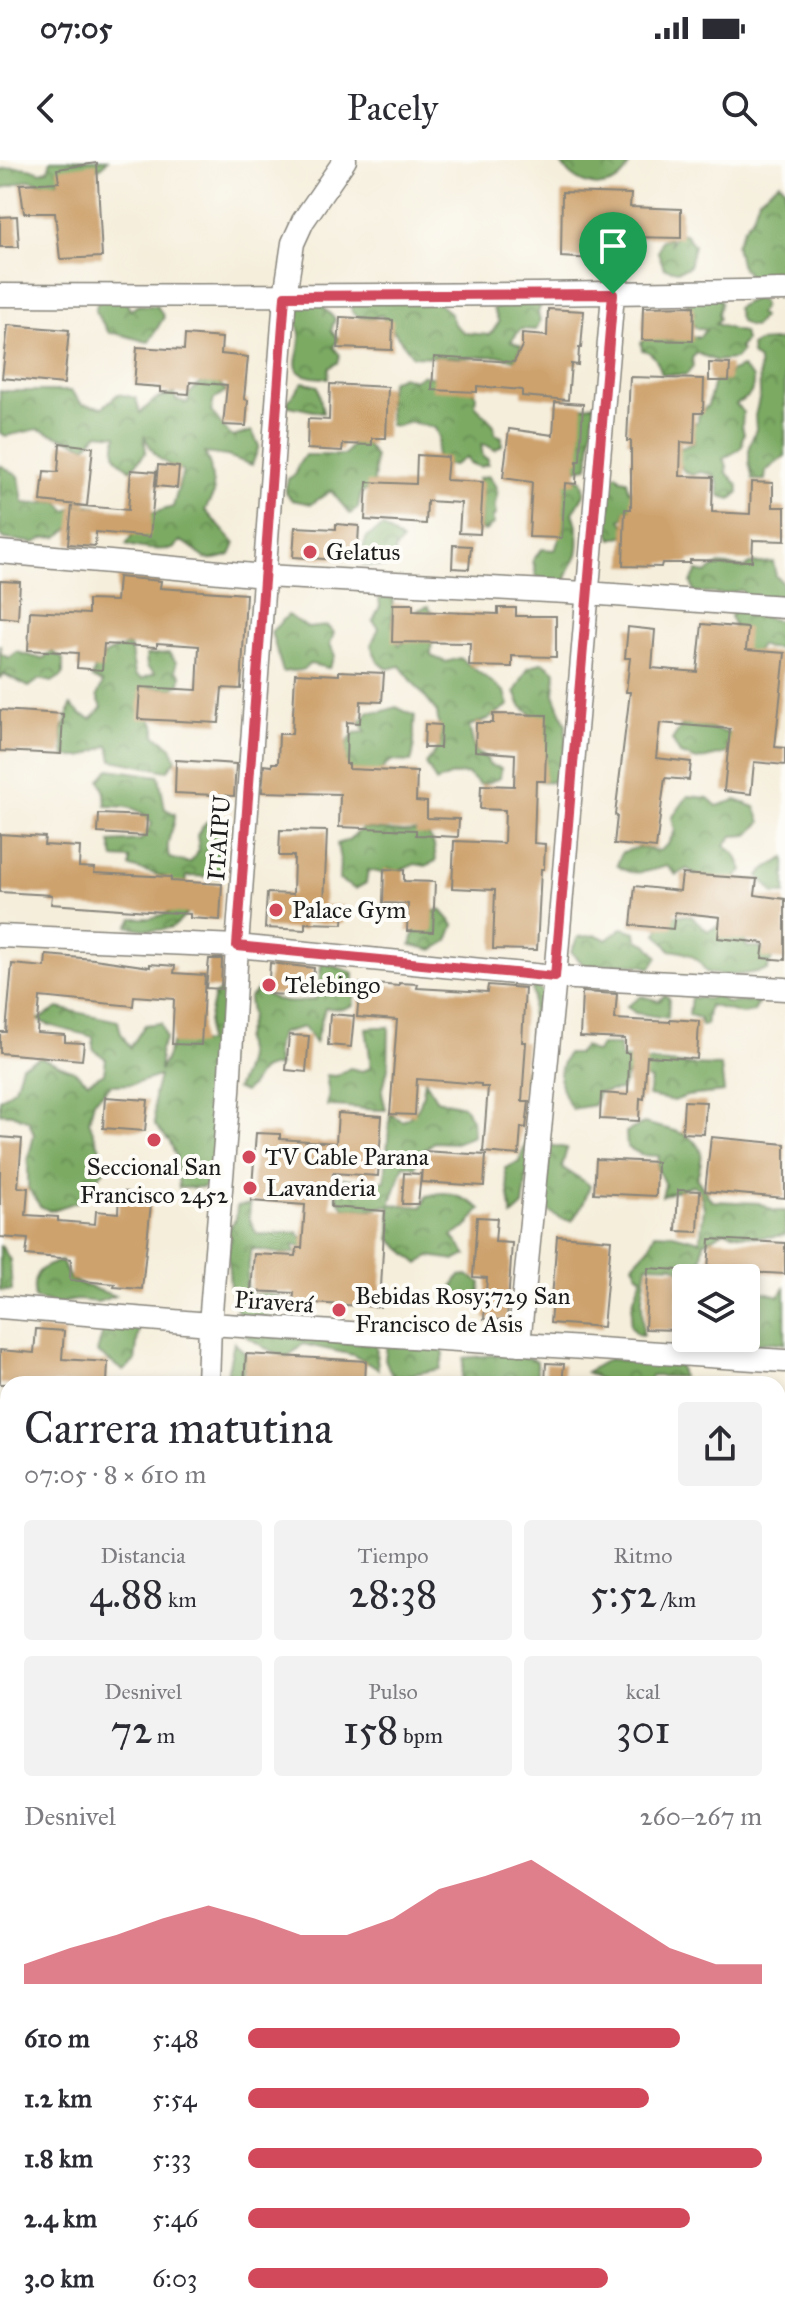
<!DOCTYPE html>
<html lang="es">
<head>
<meta charset="utf-8">
<style>
  body { margin:0; font-family:"IM FELL Great Primer",serif; background:#f2f2f3; color:#2b2b33; height:100vh; display:flex; flex-direction:column; font-size:30px; white-space:nowrap }
  * { box-sizing:border-box; margin:0 }
  p { font-size:26px; color:#7c7c81 }
  .icon { flex:none; width:44px; height:44px; fill:none; stroke:currentColor; stroke-width:2; stroke-linecap:round; stroke-linejoin:round }
  .map { position:relative; flex:1; overflow:hidden }
  .sheet { position:absolute; left:0px; top:1216px; width:786px; height:948px; display:flex; flex-direction:column; background:#fff; border-radius:24px 24px 0 0; box-shadow:0 4px 12px #0003 }
  .sheet>* { flex:none }
  .fabs { position:absolute; left:672px; top:1104px; display:grid; gap:16px }
  .fabs a { display:grid; place-items:center; width:88px; height:88px; border-radius:8px; background:#fff; box-shadow:0 4px 12px #0003; font-size:40px }
  .pin { position:absolute; display:grid; place-items:center; width:68px; height:68px; color:#fff; margin:-82px -34px; border-radius:50% 50% 50% 0; rotate:-45deg; box-shadow:0 0 8px #0007 }
  .pin .icon { rotate:45deg }
  .round { display:grid; place-items:center; flex:none; width:84px; height:84px; border-radius:8px; background:#f2f2f3 }
  .head { display:flex; align-items:center; justify-content:space-between; height:136px; padding:0 24px }
  h1 { font-size:44px; font-weight:600; line-height:60px }
  .figures { display:grid; grid-template-columns:repeat(3,1fr); gap:12px; height:136px; padding:8px 24px }
  .figures div { display:grid; align-content:center; border-radius:8px; background:#f2f2f3; text-align:center }
  .figures b { font-size:40px; font-weight:600 }
  .figures small { font-size:22px; font-weight:400 }
  .figures p { font-size:22px }
  .chart { height:224px; padding:16px 24px }
  .chart p { display:flex; justify-content:space-between }
  .chart svg { width:100%; height:144px; margin-top:8px; fill:#d1495b; opacity:.7 }
  ul { padding:0 24px; list-style:none; font-size:26px }
  li { display:grid; grid-template-columns:128px 96px 1fr; align-items:center; height:60px }
  li i { height:20px; border-radius:10px; background:#d1495b }
  .status { display:flex; justify-content:space-between; align-items:center; height:56px; padding:0 40px; background:#fff; direction:ltr }
  .status svg { height:22px; fill:currentColor }
  header { display:flex; justify-content:space-between; align-items:center; height:104px; padding:0 24px; background:#fff; font-size:36px; font-weight:600 }
  .map>svg:first-child { display:block }
  .forest { fill:url(#forest-crowns); stroke:#4c6340; stroke-width:2 }
  .building { fill:#cda26d }
  .lines { fill:none; stroke-linecap:round; stroke-linejoin:round }
  .street-casing { stroke:#88857c; stroke-width:25 }
  .street { stroke:#fff; stroke-width:22 }
  .route-casing { stroke:#fff; stroke-width:16 }
  .route { stroke:#d1495b; stroke-width:10 }
  .poi-dot { fill:#d1495b; stroke:#fdfcf7; stroke-width:3 }
  .labels { text-anchor:middle; stroke-width:8; stroke-linejoin:round; paint-order:stroke }
  .poi-label { font-size:24px; fill:#1c1c1c; stroke:#fdfcf7; text-anchor:start }
  .street-label { font-size:24px; fill:#1c1c1c; stroke:#fdfcf7 }
</style>
</head>
<body>
<div class="status"><b>07:05</b><svg viewBox="0 0 49 12"><path d="M0 12V9h3v3zM5 12V6h3v6zM10 12V3h3v9zM15 12V0h3v12zM26 1h20v11H26zM47 4h2v5h-2z"/></svg></div>
<header><svg class="icon" aria-label="back" viewBox="0 0 24 24"><path d="M15 5l-7 7 7 7"/></svg>Pacely<svg class="icon" aria-label="search" viewBox="0 0 24 24"><circle cx="10" cy="10" r="6"/><path d="M15 15l6 6"/></svg></header>
<div class="map">
<svg width="785" height="2164" viewBox="0 0 785 2164">
  <defs>
    <pattern id="forest-crowns" width="20" height="18" patternUnits="userSpaceOnUse" patternTransform="scale(2)"><rect width="20" height="18" fill="#7caa63"/><path d="M2 6a3 3 0 1 1 6 0M12 15a3 3 0 1 1 6 0" fill="none" stroke="#658a51"/></pattern>
  </defs>
  <rect width="100%" height="100%" fill="#fdfcf7"/>
  <filter id="ink" filterUnits="userSpaceOnUse"><feTurbulence type="fractalNoise" baseFrequency=".0125" numOctaves="2"/><feDisplacementMap in="SourceGraphic" scale="16" xChannelSelector="R" yChannelSelector="G"/><feConvolveMatrix kernelMatrix="1 2 1 2 8 2 1 2 1" color-interpolation-filters="sRGB"/></filter>
  <filter id="wash" filterUnits="userSpaceOnUse"><feTurbulence type="fractalNoise" baseFrequency=".006" numOctaves="4" result="noise"/><feDisplacementMap in="SourceGraphic" scale="32" xChannelSelector="R" yChannelSelector="G"/><feGaussianBlur stdDeviation="1.8" result="paint"/><feColorMatrix in="noise" values="0 0 0 0 0 0 0 0 0 0 0 0 0 0 0 0 0 1.4 0 .05"/><feComposite in="paint" operator="in"/></filter>
  <g filter="url(#wash)">
    <rect width="100%" height="100%" fill="#f5eedb"/>
    <path class="forest" d="M51,0H108C99,14 78,12 63,14L56,23L47,24L29,20L0,29V10C10,6 30,6 40,12L48,10Z
      M559,0H631C619,39 575,30 559,0Z
      M780,22L785,28V134L757,135L751,119L740,104L736,85L743,69L753,56L759,38Z
      M676,73L685,74L694,85L689,107L677,111L664,108L658,92L661,80L670,78V85Z
      M684,119L695,126H711L721,143L718,153L719,159L715,164C725,166 732,171 743,172L745,181L739,188L742,191L735,199L716,201L697,193L692,198L693,207L686,215L662,214C659,204 654,191 642,190L641,183L646,177L658,176L668,182L683,177H699L706,170L696,168L689,160L687,141L679,126Z
      M350,131H423L449,152L454,164L465,173L490,175L499,162L493,149L510,142L541,144L538,153L540,161L536,170L521,169L511,181L522,186L515,200L501,196L456,198L413,196L381,155C370,160 362,160 352,152Z
      M100,134L125,139L130,150L139,145L157,146L164,157L149,182C135,180 124,173 109,173L95,151Z
      M753,139L761,140L763,147L759,154L762,157L754,167L748,166L740,161L736,148Z
      M297,144L321,145L335,159L331,171L339,179L333,187L340,195L338,202L329,208L328,218C274,218 307,193 299,169C298,165 295,161 292,157Z
      M785,180V296L766,311L765,320H753L749,302V287L756,269L755,256L760,235L759,201L752,195L751,186L758,182Z
      M742,207L753,218C754,234 749,237 736,244L743,252L742,266L744,274L742,280L743,284L740,289L723,299L727,306L726,312L738,325L739,332L731,339L720,336L718,323L713,315L701,312L692,315L684,311L676,299L678,289L694,283L693,264L698,261V256L708,245L714,221H724L731,211Z
      M422,215L468,226L476,235L475,245L494,265L495,274L502,277V285L495,290L486,285L481,284L483,297L488,299V304L480,307L469,303L467,297L454,305H443L436,296L439,277L435,268L410,262L398,266L390,265L388,236L391,221L402,216L414,220Z
      M207,217L220,224L226,231L214,239L211,252C220,260 223,270 233,277L252,271L259,286L252,305L227,296L205,293L210,305L214,333L205,350L235,384L230,395C196,407 206,391 180,381L173,389C156,390 142,390 126,384L146,355L173,347L183,311C160,303 154,296 144,275L146,292L131,310C114,298 112,295 117,275L98,273L86,286L38,269L6,276L0,273V231H71L82,244L103,247L118,234L136,238L140,253L156,239L174,233L176,240L188,243L189,234Z
      M303,222L318,226L323,253L285,245Z
      M595,244L588,307L577,309L566,305L580,247Z
      M354,281L366,284L375,297C372,315 381,323 361,333L358,348L350,354L331,331L311,344L292,340L285,332L288,319L296,314L297,307L305,295H345Z
      M0,305L19,316L23,343L34,344L58,342L67,351C87,339 99,346 115,360L70,368L58,377L44,378L35,383L5,379L0,375Z
      M617,314L621,319L627,320L629,330L635,335L634,349L621,360L627,368L626,375L612,379L608,368L607,350L611,346C609,340 608,336 612,331L607,326L609,319Z
      M488,316C507,338 490,336 496,354L492,358L494,363L485,371L480,369L482,329L478,319Z
      M570,316L582,320L585,332L573,353C578,365 580,382 577,395C574,404 568,407 566,420L548,421L536,416L533,400L542,389L555,390L562,371L549,335Z
      M383,367L402,381L395,390L396,401L385,407L363,405L360,396L367,377Z
      M773,402L776,416L782,422V435C764,444 754,447 741,430L724,434L694,432L691,422L697,411L706,413L719,404L745,408L749,404Z
      M379,438H393L392,465L399,485L416,476L418,450L428,446L433,455L431,496L446,502L460,498L505,532L509,545L488,559L469,566L475,591L487,599L489,605L501,608L500,618L481,625L467,614L452,615L436,622L426,604L441,583L437,552L400,506L388,509L378,502L371,485L379,468L373,461L380,446Z
      M738,447L745,448L749,457L758,456L785,462V489L767,488L760,485L756,493L732,488L734,464L730,457Z
      M288,455L308,468L327,466L334,473L330,484L335,496L329,508L310,504L302,510L283,512L271,472Z
      M0,484L1,494L9,498L17,492L42,499L53,492L63,499V515L52,522L40,519L29,527L4,514L0,518Z
      M130,485L135,515L142,519L155,513L147,507L146,495L169,493L176,502V511L181,515L180,524L172,529L149,527L140,535L146,554L155,565V575L171,587L176,600L167,611L112,600L109,585L83,597H65L62,572L71,545L81,555L92,559L102,547L97,536L103,523L92,518C97,495 109,491 130,485Z
      M543,502L556,512L554,534L566,565V594L553,622L539,621L535,609L546,597L539,582V560L521,546L515,532L528,508Z
      M396,547L415,556C412,573 417,587 411,602L391,601L370,620L358,618L345,604L346,585L354,573L366,572L360,563L369,551L381,552Z
      M682,565L701,566L732,574L728,593L697,600L680,594L672,580Z
      M109,609L159,616L165,649L175,654C176,670 164,676 169,698L190,703L199,690L197,675L206,662L220,659L228,667L229,681L217,697L222,703L220,717L186,716L191,749C178,764 175,770 154,770C144,769 137,769 128,766L133,758H151L169,753L180,729L166,717L130,707V699L114,698L110,682L141,680L152,664C140,646 125,646 106,646L105,633L100,620Z
      M688,636L708,638L717,646L736,640L755,647L761,662L749,675L733,676L725,685L736,695L743,710L729,726L712,724L687,709L676,715L667,706C649,711 631,718 617,705L622,692L640,687L659,691L668,684L675,671L672,658Z
      M363,668L403,672L426,671L434,685L436,701L426,706L415,704L391,715L368,710L366,723L355,729L339,720L340,700L337,684L348,680Z
      M785,698V734H774L759,716L768,707Z
      M440,749L454,765L448,781L433,790L411,785L418,758Z
      M679,755L691,756L708,771L720,765L743,773L747,787H759L772,799L767,810C747,814 726,818 706,812C697,796 688,792 670,790L657,774L666,757Z
      M622,768L636,772L637,780L647,784L658,797L651,808C630,801 606,805 584,805L571,792L578,777L597,775L607,780Z
      M322,802L354,813V845L343,849L325,848L315,883L304,867L281,873C276,886 273,894 279,906C251,908 262,919 244,932L236,929L243,913L247,897L244,880L251,856L249,838L261,826C271,846 296,844 316,839Z
      M532,825L549,835L523,1046L512,1056L505,1008L519,1002C532,966 539,953 523,917L535,890L530,873L533,838Z
      M223,829L231,843L219,958L214,972L219,1014L204,1027L179,1028L176,996L170,982L155,965L154,935L159,916L134,924L111,925L94,941L89,961L107,1007L77,1042L50,1051L40,1046L28,1028V999L34,975L29,961L12,954L0,953V939L15,928L22,905L40,897L74,911L88,922L104,913L106,899L93,889V877C74,870 55,870 38,860L58,848L118,861L121,873L130,888L145,865L161,863L166,878L160,890V911L172,883L207,882L208,862L214,835Z
      M717,834L726,843L759,841L754,852L742,854L709,845L706,865L701,866L700,858L689,855L691,837L708,839Z
      M665,835L669,838L668,858L635,853L627,846L642,836L659,841Z
      M377,867H389L388,908L382,933L386,950C366,951 347,945 327,946L329,934L326,915L336,916L350,908L362,911L370,908V897L366,868Z
      M601,885H619L621,898C654,902 687,906 721,906L724,932L687,936L674,941L648,936L651,920L628,914L621,930L598,932L594,945L572,949C559,929 555,915 567,894H577L584,886L596,893Z
      M425,920L437,940L463,946L472,959L473,976L455,983L434,982L423,991L415,1007L404,1005L390,1044L422,1047L427,1036C432,1035 436,1033 441,1033C451,1032 473,1042 481,1049L466,1068L452,1076L467,1095L455,1100L429,1096L419,1104L390,1079V1045L367,1050L344,1048L337,1037L342,1018L370,1023L385,1021L390,954L403,961C422,951 422,939 425,920Z
      M644,963C662,969 695,970 701,993C703,1000 698,1011 697,1019L712,1041L759,1043L774,1051H785V1075C764,1079 746,1077 725,1071L704,1082L700,1111L753,1116L760,1131L779,1136L785,1128V1184C765,1178 747,1190 726,1190V1178H746V1118H686V1178H694L695,1187L684,1189L681,1174L684,1111L673,1106L647,1105L642,1139L643,1175L637,1174L630,1165L633,1141L642,1117L637,1113L633,1104L649,1087L655,1073L673,1074L700,1081L704,1048L700,1031L693,1025L662,1036L665,1025L657,1008L659,996L642,995L627,987L626,972Z
      M549,985L567,988L562,1007C571,1015 581,1017 590,1026L583,1044L572,1061L562,1059L545,1049Z
      M250,1044L249,1058L257,1074C271,1076 284,1071 298,1073L301,1077H317L302,1087L293,1085L295,1093L284,1094L251,1089L246,1127L253,1134L263,1133L279,1136L283,1147L276,1155L247,1158L238,1153L230,1127L228,1093L231,1078L227,1070L236,1059L237,1046Z
      M0,1086L2,1087L10,1100L12,1131L0,1130Z
      M62,1101L70,1120L115,1136L98,1142L77,1140L56,1144L35,1139C30,1114 40,1106 62,1101Z
      M467,1115L481,1123L479,1137L452,1143L453,1127L459,1116Z
      M106,1161L139,1166L135,1201L123,1211L97,1192Z
      M243,1174L376,1184L378,1209L353,1195L303,1184L288,1197L270,1191Z
      M440,1179L444,1195L440,1209L393,1218L385,1199L387,1184Z
      M234,1182L246,1194L241,1224H225Z
      M515,1193L537,1201V1224H461L464,1198Z
      M609,1199L680,1206L682,1217L651,1216L648,1224H600V1219L586,1212Z
      M0,1332L6,1335L8,1333V1393L0,1402Z
      M778,1445H785V1531H778Z
      M0,1904L8,1910V2104L6,2120L0,2135Z"/>
    <g id="blocks">
      <path class="building" d="M97,3L102,97L60,99L55,53H24L20,24L59,22L57,9Z
        M562,32L631,34L630,47L681,49V78L629,77L628,101L561,97Z
        M17,56L19,87H0V57Z
        M694,146L693,181L642,180L643,147Z
        M548,149L584,151L581,188H579L578,205L571,204L568,240L522,236V230L477,226V232L432,230L434,197L514,202L522,186V174L547,176Z
        M340,157L393,160L392,190L338,188Z
        M8,165L69,170L64,224L2,218Z
        M185,175L222,178L221,194L248,197L244,239L248,240L246,266L223,265L227,225L190,222L189,234L160,232V227L134,225L137,187L184,190Z
        M709,203L730,204L729,221H709Z
        M630,217L704,219L703,253H695L694,283L681,282L680,316L713,317L712,352L750,354L751,322L773,323V347H785V381L753,380L752,401L690,400V403H662L661,407L623,406L625,349H631V281H627Z
        M330,224L388,227L386,278H372V285L343,284L342,291L307,289L308,259L329,260Z
        M555,242L583,244L580,301H577L576,324L565,323L562,378L529,377L532,322L503,318L509,269L553,275Z
        M60,283L93,287L87,346L41,341L44,311L58,312Z
        M417,295L448,297L446,320L483,322L480,374L459,373L461,343L427,341L426,364L365,360L367,322L416,324Z
        M158,305L179,307L177,328L156,326Z
        M131,310L156,312L150,377L96,372L95,386L68,384L72,345L128,350Z
        M336,364L359,366L357,401L293,397L295,367L336,369Z
        M453,385L471,386L469,409L452,408Z
        M118,417L161,421L160,428L246,434L241,529L222,528L219,563L138,559L140,527L197,530L199,486L157,483V487L104,484L102,510L77,508L78,493L28,490L30,451L88,454V440L116,441Z
        M0,421L20,422L18,459L0,457Z
        M393,444H413V451L498,454V448H516V456H556V497L512,496V507L469,506L470,483L392,482Z
        M702,464L748,468L746,490L785,493L775,587L785,588V605L754,602L751,634L724,631L730,569L660,563L656,598L691,602L689,620L665,618L656,688L614,684L617,656L615,655L630,532H626L630,498H625L628,467L655,470L652,508L697,512Z
        M339,511L384,513L382,542L361,541L360,563L347,562L346,604H349V609L417,612L416,641L427,642V658L459,659L458,677L416,675V670L339,667L340,634L262,632L264,605L272,606V603H278L279,574H292L295,513L339,515Z
        M0,550L63,554L61,594L0,591Z
        M493,554L547,555L545,621H536L534,683L545,684L544,709H541L537,790L493,789L495,730L452,728L454,681L504,683L505,650L480,649L481,625L514,626L515,594L475,591L476,563H493Z
        M425,564L441,565L440,588H424Z
        M176,600L236,604L234,636L175,633Z
        M99,654L147,656L146,676L98,673Z
        M280,670L327,671L324,745L344,746L343,764L305,763V770L265,768L267,733L293,734L294,696H279Z
        M0,674L45,677L44,685L80,687L79,707L95,708L94,713L171,717V721L222,724L220,760L190,758V754L51,744L52,735L0,732Z
        M384,709L404,710V721L435,722L433,772L407,771L408,744L383,743Z
        M682,714L757,719L755,735L785,739V800L762,798L764,783L718,778L720,757L675,752L673,769L631,765L635,726L680,731Z
        M46,795L94,799L150,807V804L175,806L174,813L205,815L201,885L172,884L174,839L134,836L133,846L40,837L37,873L65,875V882L84,883L82,900L0,893V872H6L12,804L45,807Z
        M209,799H222L221,829L206,828Z
        M270,803L314,808L312,836L268,834Z
        M360,823L399,826V823L418,824L417,828L487,832L488,825L525,828L522,882H526L522,941H529L526,968L521,967L519,995L483,992L488,927H481V924L417,919L415,955L390,954L397,860L357,857Z
        M582,832L617,834L615,859L670,862V859L699,861L697,899L647,896L644,939L640,938L639,961L600,959L601,933L628,935L629,893H625V879L580,877Z
        M330,854L354,856L351,887L328,885Z
        M289,875L309,876L306,912L286,910Z
        M105,937L148,940L145,971L103,968Z
        M684,941L706,942L704,974L682,973Z
        M338,953L382,956L378,1016L333,1013L331,1047L385,1051L380,1147L293,1142L294,1133L251,1131L254,1094L296,1096L297,1088H302L305,1045L251,1041L256,973L280,974V979L336,983Z
        M0,977L22,979L18,1027L28,1028L26,1055L58,1057V1061L95,1064L96,1051L118,1053L119,1031L152,1034L142,1129L114,1127L115,1124L70,1120L71,1099L26,1095L28,1079L0,1077Z
        M711,977L785,984V1038L705,1031Z
        M423,991L486,995L484,1026L421,1022Z
        M596,999L657,1002L656,1036L594,1033Z
        M404,1013L421,1014L418,1044H402Z
        M678,1030L700,1031L698,1072L676,1071Z
        M477,1057L497,1058L495,1082L512,1083L507,1160L484,1159L487,1118L473,1117Z
        M557,1076L611,1080L603,1167L550,1163Z
        M710,1079L785,1083V1114L708,1110Z
        M648,1108L679,1110L676,1170L645,1169Z
        M36,1169L64,1171L62,1199L108,1202L107,1224H0V1190L34,1193Z
        M246,1194L366,1201L365,1224H244Z
        M546,1203L564,1204L562,1224H545Z"/>
    </g>
  </g>
  <g filter="url(#ink)">
    <use href="#blocks" fill-opacity="0" stroke="#88857c" stroke-width="2"/>
    <g class="lines">
      <g class="street-casing">
        <path id="street" d="M0,135C262,136 523,136 785,130
          M0,392L265,416L586,433L785,447
          M0,776L237,786L555,817L785,829
          M0,1147L210,1164L785,1201
          M519,1184L555,817L613,134
          M208,1224L210,1164L229,932L237,786L285,136L293,83L303,61L345,0
          M0,1501H8
          M778,1549H785
          M778,1798L785,1714
          M0,1891L8,1893
          M778,1915L785,1916
          M15,2164L18,2156
          M430,2164L432,2156
          M751,2164V2156"/>
      </g>
      <use href="#street" class="street"/>
    </g>
  </g>
  <g class="lines" filter="url(#ink)">
    <g class="route-casing">
      <path id="route" d="M613,134L555,817L237,786L285,136Z"/>
    </g>
    <use href="#route" class="route"/>
  </g>
  <g class="poi-dot">
    <circle cx="310" cy="392" r="8"/>
    <circle cx="276" cy="750" r="8"/>
    <circle cx="269" cy="825" r="8"/>
    <circle cx="154" cy="980" r="8"/>
    <circle cx="249" cy="997" r="8"/>
    <circle cx="250" cy="1028" r="8"/>
    <circle cx="339" cy="1150" r="8"/>
  </g>
  <g class="labels">
    <g class="poi-label">
      <text x="326" y="400">Gelatus</text>
      <text x="292" y="758">Palace Gym</text>
      <text x="285" y="833">Telebingo</text>
      <text x="265" y="1005">TV Cable Parana</text>
      <text x="154" y="1015" text-anchor="middle">Seccional San<tspan x="154" dy="28">Francisco 2452</tspan></text>
      <text x="266" y="1036">Lavanderia</text>
      <text x="355" y="1144">Bebidas Rosy;729 San<tspan x="355" dy="28">Francisco de Asis</tspan></text>
    </g>
    <g class="street-label">
      <text transform="translate(219 678) rotate(-86)" y="8">ITAIPU</text>
      <text transform="translate(274 1142) rotate(4)" y="8">Piraverá</text>
    </g>
  </g>
</svg>
<div class="fabs">
<a><svg class="icon" aria-label="layers" viewBox="0 0 24 24"><path d="M12 4l9 5-9 5-9-5zM3 14l9 5 9-5"/></svg></a>
</div>
<div class="pin" style="left:613px;top:134px;background:#1e9e55"><svg class="icon" aria-label="arrive" viewBox="0 0 24 24"><path d="M6 21V4h12l-3 4 3 4H6"/></svg></div>
<section class="sheet">
<div class="head"><div><h1>Carrera matutina</h1><p>07:05 · 8 × 610 m</p></div><a class="round"><svg class="icon" aria-label="share" viewBox="0 0 24 24"><path d="M12 15V3M7 8l5-5 5 5M5 13v7h14v-7"/></svg></a></div>
<div class="figures">
<div><p>Distancia</p><b>4.88<small> km</small></b></div>
<div><p>Tiempo</p><b>28:38</b></div>
<div><p>Ritmo</p><b>5:52<small> /km</small></b></div>
</div>
<div class="figures">
<div><p>Desnivel</p><b>72<small> m</small></b></div>
<div><p>Pulso</p><b>158<small> bpm</small></b></div>
<div><p>kcal</p><b>301</b></div>
</div>
<div class="chart"><p><span>Desnivel</span>260–267 m</p>
<svg viewBox="0 0 160 44" preserveAspectRatio="none"><path d="M0 44V38L10 33L20 29L30 24L40 20L50 24L60 29L70 29L80 24L90 15L100 11L110 6L120 15L130 24L140 33L150 38L160 38V44z"/></svg>
</div>
<ul>
<li><b>610 m</b>5:48<i style="width:84%"></i></li>
<li><b>1.2 km</b>5:54<i style="width:78%"></i></li>
<li><b>1.8 km</b>5:33<i style="width:100%"></i></li>
<li><b>2.4 km</b>5:46<i style="width:86%"></i></li>
<li><b>3.0 km</b>6:03<i style="width:70%"></i></li>
</ul>
</section>
</div>
</body>
</html>
